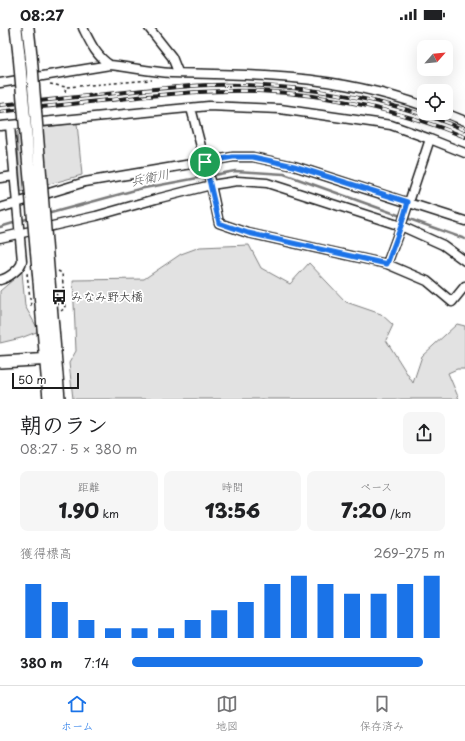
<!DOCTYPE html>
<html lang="ja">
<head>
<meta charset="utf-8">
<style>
  body { margin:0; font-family:"Playpen Sans","Klee One",sans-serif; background:#f6f6f6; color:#202124; height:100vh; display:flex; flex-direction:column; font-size:15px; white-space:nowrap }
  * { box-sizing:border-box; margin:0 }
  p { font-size:13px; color:#757577 }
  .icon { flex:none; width:22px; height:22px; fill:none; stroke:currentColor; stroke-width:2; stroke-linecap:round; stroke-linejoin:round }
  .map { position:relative; height:371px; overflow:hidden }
  .panel { display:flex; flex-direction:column; background:#fff; flex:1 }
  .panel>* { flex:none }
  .needle { width:26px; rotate:63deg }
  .tools { position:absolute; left:417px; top:12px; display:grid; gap:8px }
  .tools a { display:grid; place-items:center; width:36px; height:36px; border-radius:8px; background:#fff; box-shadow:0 4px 16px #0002; font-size:20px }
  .scale { position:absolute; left:12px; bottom:10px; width:67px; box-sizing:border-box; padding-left:4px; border:2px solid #1c1c1c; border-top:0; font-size:11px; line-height:14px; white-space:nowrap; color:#1c1c1c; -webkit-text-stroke:3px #fff; paint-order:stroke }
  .pin { position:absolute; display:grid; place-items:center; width:34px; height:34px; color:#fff; margin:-17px; border:2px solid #fff; border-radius:50%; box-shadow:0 1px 4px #0007 }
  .round { display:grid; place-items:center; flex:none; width:42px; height:42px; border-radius:8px; background:#f6f6f6 }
  .headline { display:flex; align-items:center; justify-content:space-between; height:68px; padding:0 20px }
  h1 { font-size:22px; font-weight:800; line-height:30px }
  .metrics { display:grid; grid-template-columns:repeat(3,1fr); gap:6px; height:68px; padding:4px 20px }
  .metrics div { display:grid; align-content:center; border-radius:8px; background:#f6f6f6; text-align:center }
  .metrics b { font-size:20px; font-weight:800 }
  .metrics small { font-size:11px; font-weight:400 }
  .metrics p { font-size:11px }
  .chart { height:112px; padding:8px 20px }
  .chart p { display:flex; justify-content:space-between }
  .chart svg { width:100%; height:72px; margin-top:4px; stroke:#1a73e8; stroke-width:6 }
  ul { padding:0 20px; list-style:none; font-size:13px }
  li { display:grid; grid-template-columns:64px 48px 1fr; align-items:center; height:30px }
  li i { height:10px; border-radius:5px; background:#1a73e8 }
  .status { display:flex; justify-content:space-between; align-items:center; height:28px; padding:0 20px; background:#fff; direction:ltr }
  .status svg { height:11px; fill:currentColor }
  .menu { display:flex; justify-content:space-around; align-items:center; height:56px; border-top:1px solid #e0e0e0; background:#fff; font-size:11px; color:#757577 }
  .menu a { display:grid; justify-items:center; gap:2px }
  .menu .current { color:#1a73e8 }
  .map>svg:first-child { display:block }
  .green { fill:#e2e2e2; stroke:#7f7f7f }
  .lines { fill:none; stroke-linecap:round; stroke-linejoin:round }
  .stream { stroke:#7a7a7a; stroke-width:2.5 }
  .street-casing { stroke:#1c1c1c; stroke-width:11 }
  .secondary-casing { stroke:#1c1c1c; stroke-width:14 }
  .path { stroke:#1c1c1c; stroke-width:1.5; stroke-dasharray:3 3; stroke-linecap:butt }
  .street { stroke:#fff; stroke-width:8 }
  .secondary { stroke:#fff; stroke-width:11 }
  .rail-casing { stroke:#1c1c1c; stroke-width:4 }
  .rail { stroke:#fff; stroke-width:2.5; stroke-dasharray:8; stroke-linecap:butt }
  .secondary-bridge-casing { stroke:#1c1c1c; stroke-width:14; stroke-linecap:butt }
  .secondary-bridge { stroke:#fff; stroke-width:11 }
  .route-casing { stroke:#fff; stroke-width:8 }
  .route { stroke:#1a73e8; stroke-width:5 }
  .labels { text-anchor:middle; stroke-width:3.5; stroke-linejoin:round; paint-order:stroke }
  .poi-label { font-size:12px; fill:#1c1c1c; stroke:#fff; text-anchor:start }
  .water-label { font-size:13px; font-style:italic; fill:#5a5a5a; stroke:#fff }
</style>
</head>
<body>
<div class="status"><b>08:27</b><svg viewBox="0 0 49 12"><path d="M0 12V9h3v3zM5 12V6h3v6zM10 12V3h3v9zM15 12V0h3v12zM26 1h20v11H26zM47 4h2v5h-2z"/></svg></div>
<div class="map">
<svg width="465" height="371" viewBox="0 0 465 371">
  <rect width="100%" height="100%" fill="#fff"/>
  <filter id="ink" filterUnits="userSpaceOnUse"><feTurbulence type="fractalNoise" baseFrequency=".025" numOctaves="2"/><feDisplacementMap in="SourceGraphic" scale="8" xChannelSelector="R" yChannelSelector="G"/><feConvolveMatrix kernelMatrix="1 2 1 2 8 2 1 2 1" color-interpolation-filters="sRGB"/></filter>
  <g filter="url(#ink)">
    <path class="green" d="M77,95L82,147L21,164L17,104L19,102Z
      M249,217L261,240L290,256L309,235L346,274L381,286L393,297L386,312L413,355L422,328L457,296L465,298V341H457L448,345L459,371H73L69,335L76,323L73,252L144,251L181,226L200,219Z
      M22,244L25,278L39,303L21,310L0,315V263Z"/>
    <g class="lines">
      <path class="stream" d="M47,186L139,161L235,143L284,146L465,211
        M0,199L30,190"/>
      <g class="street-casing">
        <path id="street" d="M83,0C90,14 96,28 110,37C129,39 152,44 171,45C211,46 252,46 293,50C337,54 382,63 424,78
          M149,0L172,29L178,44
          M0,55L110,37
          M191,80L211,157L219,195L248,205L387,236L427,253L452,274L465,258
          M445,85L465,93
          M0,98L209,78L280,81L391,97L430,111L465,125
          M0,150L14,148
          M0,180L85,154L233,129H253L294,138L465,193
          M0,210L96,188L156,171L211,157L237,153L267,155L401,198L443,217L465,233
          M387,236L401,198L430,111
          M0,252C8,250 21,241 22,233L10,97"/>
      </g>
      <g class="secondary-casing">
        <path id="secondary" d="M16,0L19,27
          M28,0L31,27
          M49,252L59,371
          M39,253L49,371
          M0,334L53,331"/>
      </g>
      <path class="path" d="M50,56L66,59
        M65,64L66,59L152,52
        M58,243L62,245L65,280L61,283
        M28,246H27L31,278"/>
      <use href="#street" class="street"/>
      <use href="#secondary" class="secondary"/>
      <g class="rail-casing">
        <path id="rail" d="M0,77C42,73 84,68 126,64C154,61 183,58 211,57C296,55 386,69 465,102
          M0,84C33,79 66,77 99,73C152,68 206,61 259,63C327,66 403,83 465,109"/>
      </g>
      <use href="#rail" class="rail"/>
      <g class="secondary-bridge-casing">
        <path id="secondary-bridge" d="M19,27L39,253
          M31,27L49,252"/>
      </g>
      <use href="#secondary-bridge" class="secondary-bridge"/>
    </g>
  </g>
  <g class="lines" filter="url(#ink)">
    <g class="route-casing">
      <path id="route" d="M233,129H253L294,138L408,174L401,198L387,236L248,205L219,195L205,134Z"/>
    </g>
    <use href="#route" class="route"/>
  </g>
  <defs>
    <g id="bus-bare" transform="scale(1.2)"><path d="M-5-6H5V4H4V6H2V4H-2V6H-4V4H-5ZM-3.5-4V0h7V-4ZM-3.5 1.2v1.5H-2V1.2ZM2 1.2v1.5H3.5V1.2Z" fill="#1c1c1c" stroke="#fff" stroke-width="2.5" paint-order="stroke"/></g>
  </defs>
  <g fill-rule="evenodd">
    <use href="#bus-bare" x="59" y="269"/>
  </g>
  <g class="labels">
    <g class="poi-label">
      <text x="71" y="273">みなみ野大橋</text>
    </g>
    <g class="water-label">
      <text transform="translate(150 149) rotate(-11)" y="5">兵衛川</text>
    </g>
  </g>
</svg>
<div class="tools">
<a><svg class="needle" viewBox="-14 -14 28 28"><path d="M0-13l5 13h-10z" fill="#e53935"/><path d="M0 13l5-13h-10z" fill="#757577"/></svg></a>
<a><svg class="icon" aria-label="locate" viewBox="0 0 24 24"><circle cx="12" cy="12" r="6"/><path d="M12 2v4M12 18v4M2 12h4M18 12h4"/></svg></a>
</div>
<div class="scale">50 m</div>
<div class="pin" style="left:205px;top:134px;background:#1e9e55"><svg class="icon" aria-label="arrive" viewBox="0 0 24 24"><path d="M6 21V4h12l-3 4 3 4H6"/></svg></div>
</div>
<section class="panel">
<div class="headline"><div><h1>朝のラン</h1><p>08:27 · 5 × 380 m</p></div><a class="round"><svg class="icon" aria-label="share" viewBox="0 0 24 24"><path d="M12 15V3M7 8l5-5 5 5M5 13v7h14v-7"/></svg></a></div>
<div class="metrics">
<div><p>距離</p><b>1.90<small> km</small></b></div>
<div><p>時間</p><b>13:56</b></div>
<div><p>ペース</p><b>7:20<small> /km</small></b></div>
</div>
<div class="chart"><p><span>獲得標高</span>269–275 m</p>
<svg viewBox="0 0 160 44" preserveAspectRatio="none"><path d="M5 44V11M15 44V22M25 44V33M35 44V38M45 44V38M55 44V38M65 44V33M75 44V27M85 44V22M95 44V11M105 44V6M115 44V11M125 44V17M135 44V17M145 44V11M155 44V6"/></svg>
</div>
<ul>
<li><b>380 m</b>7:14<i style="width:93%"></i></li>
</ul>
</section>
<nav class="menu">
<a class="current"><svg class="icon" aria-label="home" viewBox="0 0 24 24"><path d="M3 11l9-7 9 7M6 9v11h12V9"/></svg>ホーム</a>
<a><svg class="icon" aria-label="map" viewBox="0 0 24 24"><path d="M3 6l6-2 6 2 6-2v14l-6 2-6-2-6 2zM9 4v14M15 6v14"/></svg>地図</a>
<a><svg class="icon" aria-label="saved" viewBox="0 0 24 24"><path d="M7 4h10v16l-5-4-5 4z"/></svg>保存済み</a>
</nav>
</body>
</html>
